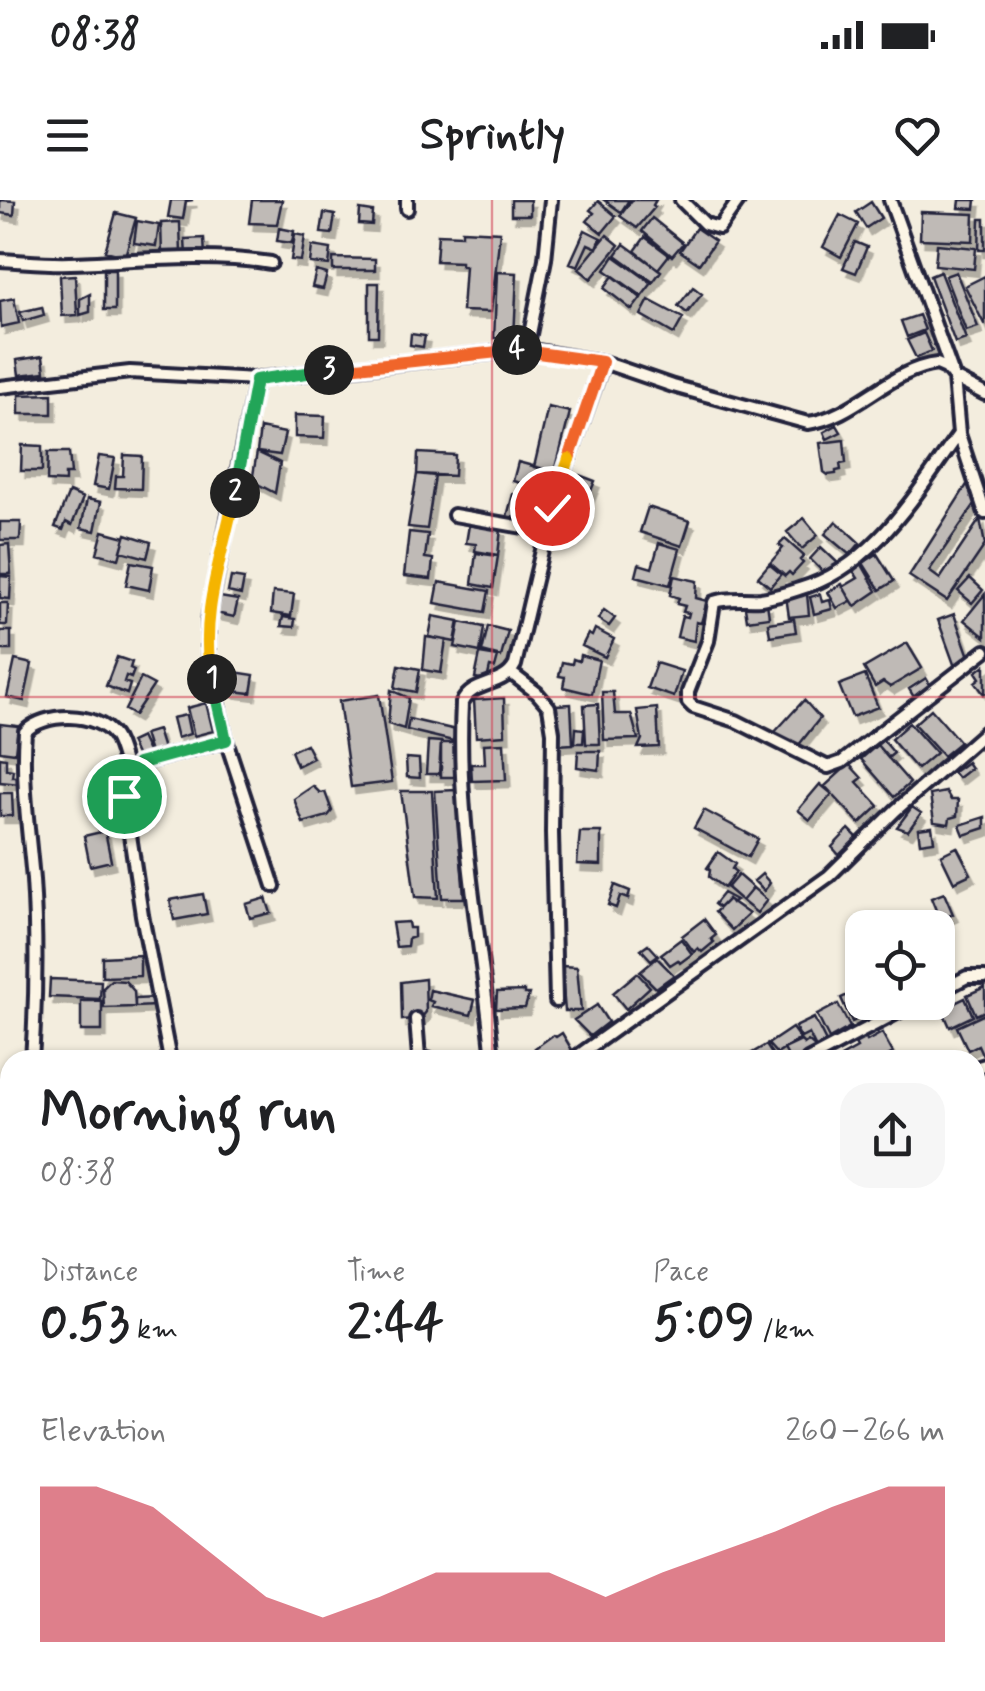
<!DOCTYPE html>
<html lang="en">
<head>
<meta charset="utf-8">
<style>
  body { margin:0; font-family:Mynerve,sans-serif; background:#f6f6f6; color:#202124; height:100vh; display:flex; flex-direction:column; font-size:38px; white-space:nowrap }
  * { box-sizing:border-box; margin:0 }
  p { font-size:32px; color:#757577 }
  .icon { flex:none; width:55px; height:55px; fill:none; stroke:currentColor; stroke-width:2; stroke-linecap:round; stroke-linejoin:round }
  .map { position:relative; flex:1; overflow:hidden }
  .side { position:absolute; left:0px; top:850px; width:985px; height:642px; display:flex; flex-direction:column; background:#fff; border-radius:30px 30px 0 0; box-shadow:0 2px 8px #0004 }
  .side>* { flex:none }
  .buttons { position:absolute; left:845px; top:710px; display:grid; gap:20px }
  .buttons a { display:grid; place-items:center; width:110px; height:110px; border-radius:20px; background:#fff; box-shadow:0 2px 8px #0004; font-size:50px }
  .pin { position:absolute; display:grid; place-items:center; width:85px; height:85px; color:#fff; margin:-42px; border:5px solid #fff; border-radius:50%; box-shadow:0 2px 10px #0007 }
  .km { position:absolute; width:50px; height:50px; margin:-25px; border-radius:50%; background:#222; color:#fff; font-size:28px; line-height:50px; text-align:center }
  .round { display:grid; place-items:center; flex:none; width:105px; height:105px; border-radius:30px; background:#f6f6f6 }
  .headline { display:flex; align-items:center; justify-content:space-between; height:170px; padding:0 40px }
  h1 { font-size:55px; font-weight:700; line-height:75px }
  .figures { display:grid; grid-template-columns:repeat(3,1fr); gap:15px; height:170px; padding:10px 40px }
  .figures div { display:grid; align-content:center }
  .figures b { font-size:50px; font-weight:700 }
  .figures small { font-size:28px; font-weight:400 }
  .figures p { font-size:28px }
  .chart { height:280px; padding:20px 40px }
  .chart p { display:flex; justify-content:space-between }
  .chart svg { width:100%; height:180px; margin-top:10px; fill:#d1495b; opacity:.7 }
  .status { display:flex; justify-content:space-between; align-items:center; height:70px; padding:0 50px; background:#fff; direction:ltr }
  .status svg { height:28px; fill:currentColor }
  header { display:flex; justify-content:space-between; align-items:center; height:130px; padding:0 40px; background:#fff; font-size:45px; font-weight:700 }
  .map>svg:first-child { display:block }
  .building { fill:#bfbab6; stroke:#22223b; stroke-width:2.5; filter:url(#shadow) }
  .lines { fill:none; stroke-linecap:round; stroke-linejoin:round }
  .street-casing { stroke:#22223b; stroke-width:18 }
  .street { stroke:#fcf5e5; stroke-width:10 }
  .split-1-casing { stroke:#fff; stroke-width:20 }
  .split-2-casing { stroke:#fff; stroke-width:20 }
  .split-3-casing { stroke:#fff; stroke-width:20 }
  .split-4-casing { stroke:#fff; stroke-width:20 }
  .split-5-casing { stroke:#fff; stroke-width:20 }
  .split-6-casing { stroke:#fff; stroke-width:20 }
  .split-1 { stroke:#22a559; stroke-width:12 }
  .split-2 { stroke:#f5b400; stroke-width:12 }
  .split-3 { stroke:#22a559; stroke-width:12 }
  .split-4 { stroke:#f0652b; stroke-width:12 }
  .split-5 { stroke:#f0652b; stroke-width:12 }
  .split-6 { stroke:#f5b400; stroke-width:12 }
  .grid { fill:none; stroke:#d1495b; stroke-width:2.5; stroke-opacity:0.55 }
</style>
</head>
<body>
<div class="status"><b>08:38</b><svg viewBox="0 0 49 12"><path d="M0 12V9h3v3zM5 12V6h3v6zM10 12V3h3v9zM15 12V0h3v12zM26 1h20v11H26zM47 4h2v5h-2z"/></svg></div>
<header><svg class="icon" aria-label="menu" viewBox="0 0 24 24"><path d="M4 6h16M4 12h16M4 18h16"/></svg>Sprintly<svg class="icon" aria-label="heart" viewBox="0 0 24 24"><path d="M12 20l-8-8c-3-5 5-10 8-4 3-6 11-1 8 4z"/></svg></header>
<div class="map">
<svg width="985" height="1491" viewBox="0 0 985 1491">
  <defs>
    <filter id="shadow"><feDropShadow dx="4.5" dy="7" stdDeviation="0" flood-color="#0004"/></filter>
  </defs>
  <rect width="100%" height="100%" fill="#f3edde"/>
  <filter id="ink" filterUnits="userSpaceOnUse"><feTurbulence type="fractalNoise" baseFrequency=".01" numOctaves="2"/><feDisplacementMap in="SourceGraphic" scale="20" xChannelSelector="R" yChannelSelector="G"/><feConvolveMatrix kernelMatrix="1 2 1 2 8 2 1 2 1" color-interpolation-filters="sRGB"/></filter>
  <g filter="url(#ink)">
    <path class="building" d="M0,0L15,1L14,15L0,13Z
      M171,0H193L186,1L183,19L168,17Z
      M252,0H282L277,24L249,23Z
      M511,0H530V15H511Z
      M604,0H629L621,12Z
      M632,0H656L653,5L655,7L637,28L620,16Z
      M960,0H976L975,9L959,8Z
      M598,1L616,16L602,33L587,21L594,13L590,10Z
      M871,2L881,18L866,28L856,12Z
      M360,10L373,12L372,25L359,24Z
      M921,12L974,14L973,41L920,39Z
      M116,13L136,18L125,56L105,51Z
      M324,13L335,15L332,34L321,33Z
      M840,15L858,24L841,57L823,47Z
      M652,18L683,43L672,56L642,31Z
      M980,19H985V50H979Z
      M137,21L159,25L156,46L134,43Z
      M180,22L181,55L162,56L161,23Z
      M279,28L294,31L292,43L277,41Z
      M696,28L715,41L699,64L680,51Z
      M462,30L500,32L491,112L462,111L465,66H461V62L436,61L438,34L462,35Z
      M585,30L601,38L597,48L588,44L578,66L570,63Z
      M295,34L305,36L301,61L291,60Z
      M607,35L619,45L591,79L579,69Z
      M645,37L669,55L658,69L635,51Z
      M204,38L205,57H186L185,39Z
      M855,42L867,47L856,73L843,68Z
      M624,44L661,71L653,82L616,55Z
      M937,44L976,48L974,69L935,65Z
      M312,46L331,49L329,65L310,63Z
      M614,56L652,83L642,96L605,70Z
      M333,58L375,59V70H333Z
      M104,70H115V110H104Z
      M316,71L327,74L323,89L312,87Z
      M497,72L517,73L514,139L494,138Z
      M940,72L966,139L955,143L930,76Z
      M956,72L978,127L966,131L945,76Z
      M75,75L77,115L62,116L60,76Z
      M613,76L641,98L632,110L604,88Z
      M985,76V126L965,86Z
      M369,83H379L378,136H369Z
      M693,87L702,94L687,113L678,106Z
      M90,94V112L80,115V99Z
      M14,98L19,123L1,127L0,101Z
      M649,100L683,118L674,134L641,115Z
      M42,107L44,115L23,121L20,112Z
      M919,115L925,130L907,137L901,121Z
      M924,133L932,151L916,158L907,140Z
      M411,134L425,136L423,147L410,145Z
      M43,156L45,172L19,175L17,160Z
      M52,194V214H19V195Z
      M548,207L570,212L555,272L534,267Z
      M295,215L325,216L324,238L295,237Z
      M837,225L841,232L827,239L824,232Z
      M260,228L285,233L280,255L257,252Z
      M844,240L846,263L840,264L841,270L836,271V274L828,275L824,272L820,243Z
      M22,245L42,246V271H21Z
      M48,252H69L71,274H65V282L47,281Z
      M257,252L280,263L275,293L252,281Z
      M418,253L455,255L454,276L417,274Z
      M124,255L142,256L141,289L115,288L116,276H123Z
      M99,256L115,258L109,289L93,286Z
      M518,262L555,272L551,291L513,281Z
      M417,274L435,276L427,329L408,327Z
      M579,275L595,281L574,332L558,325Z
      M968,283L977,301L929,371L940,379L980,319L985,345L947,401L909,376Z
      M69,292L83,298L72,325L66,322L63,330L55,327Z
      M513,294L526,297L519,323L506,320Z
      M87,299L101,302L95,331L81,328Z
      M648,307L690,321L682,346L640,332Z
      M804,318L818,335L802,349L787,332Z
      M836,321L860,343L850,355L825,334Z
      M0,322H21L20,340H0Z
      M469,325L501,329L498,355L475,351L476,344L466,343Z
      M103,331L125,337L119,359L97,353Z
      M409,332L428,334L425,358L433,359L431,379L404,376Z
      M126,334L151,342L147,358L121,351Z
      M785,339L804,356L800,360L803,363L792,375L789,372L785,376L770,363L783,348L779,345Z
      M659,343L680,349L670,385L636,376L639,364L652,368Z
      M9,344L11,374H0V345Z
      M821,347L842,367L826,375L810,359Z
      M476,353L498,356L493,388L472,384Z
      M877,354L894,381L880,390L863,363Z
      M131,362L153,366L149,390L126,385Z
      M861,363L877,391L855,406L843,387L858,378L852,369Z
      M769,364L781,374L770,387L758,377Z
      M0,376L11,377L10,399L0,398Z
      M674,376L697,381L696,398L707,401L701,423L696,422L694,441L677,437L682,416L688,417L689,413L683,412L685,406L677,404L679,398L670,395Z
      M231,377L244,379L241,395L228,392Z
      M970,378L983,390L972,403L958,391Z
      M439,382L489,391L485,412L435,403Z
      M842,384L851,401L837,408L828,392Z
      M273,392L294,394L291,416L271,413Z
      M807,394L809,415L789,417L786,396Z
      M820,394L822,402L830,400L832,409L814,414L810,397Z
      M985,394V437L964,420Z
      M220,397L238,400L234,417L216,413Z
      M0,403H8L7,425H0Z
      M767,403L769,417L747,420L745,407Z
      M604,410L615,418L609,426L598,419Z
      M954,414L971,462L955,467L938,420Z
      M433,416L459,421L455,442L429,437Z
      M283,417L295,419L294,427L281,426Z
      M794,419L796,432L770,436L768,423Z
      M460,422L484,427L480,452L455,447Z
      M488,426L508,431L501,457L482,452Z
      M595,429L614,439L605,457L582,446L588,434L592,436Z
      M0,431H11V450H0Z
      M426,437L446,440L441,473L423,470Z
      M907,443L922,468L890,487L883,482L875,487L864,468Z
      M480,454L498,457L495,468L490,467L487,480L475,478Z
      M580,455L599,460L592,494L563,487L565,477L559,476L562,462L572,464L573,459L579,461Z
      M117,457L132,462L130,468L134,470L131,478L126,476L124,482L130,484L127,494L106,486Z
      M15,460L32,464L24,501L7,497Z
      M656,463L682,471L674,497L647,488Z
      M399,465L420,469L416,492L395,488Z
      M985,465V493L984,494L975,482L980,478L976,472Z
      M228,471L254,475L251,493L225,490Z
      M865,475L878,507L852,517L839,485Z
      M141,478L154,485L134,515L125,510Z
      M926,478L932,488L915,499L909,489Z
      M391,490L409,498L404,529L388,524Z
      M602,492H613L615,514H631L638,539L604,540Z
      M379,495L392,582L351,587L339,501Z
      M504,498L505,535L476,537L474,500Z
      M804,500L820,518L798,546L773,534Z
      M206,503L213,531L194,536L187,508Z
      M571,504L573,544L558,545L556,505Z
      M598,504L600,544H586L584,505Z
      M657,508L659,547L638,548L642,539L637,510Z
      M931,509L960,542L943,556L914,524Z
      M186,515L190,534L177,538L172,518Z
      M409,519L456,530L453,541L407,530Z
      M909,523L936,553L917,569L891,539Z
      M0,524L18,526L15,553L0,551Z
      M576,528L584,529L583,543H575Z
      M157,530L163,549L150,553L144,534Z
      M141,537L149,554L138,559L130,542Z
      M883,540L894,553L888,558L877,545Z
      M428,541L441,542L439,574H426Z
      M441,543H455V577H441Z
      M504,543L506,580L472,581L471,564H485L484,544Z
      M306,544L313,558L297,566L291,551Z
      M877,545L910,583L894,597L861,559Z
      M578,551H600L599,570L577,567Z
      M0,557L6,558V569L13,570L12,577H21L20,584L0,582Z
      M406,558L419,559L420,578L407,577Z
      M967,562L971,568L958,578L953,572Z
      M849,564L862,578L857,582L879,606L860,624L825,586Z
      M820,584L832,594L810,620L798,610Z
      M313,586L320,593L325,592L332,611L328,616L303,623L294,599Z
      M456,590L464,698H442L435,591Z
      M401,591H432L438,698L415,697Z
      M946,592L951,600H958L957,616L950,618L949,624L934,622L930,595Z
      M0,593H12L13,616H0Z
      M912,607L921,613L908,631L897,627Z
      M704,610L758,639L748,657L694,628Z
      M985,617V628L964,635L960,625Z
      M932,627L934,641L920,643L918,629Z
      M849,629L858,638L840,656L832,647Z
      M105,631L111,661L90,666L84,636Z
      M580,632H601V665L577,664Z
      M957,647L971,674L954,682L941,655Z
      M718,652L735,664L732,669L736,672L724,688L709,677L710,670L707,668Z
      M762,674L770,683L764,691L754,681Z
      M738,675L753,688L742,701L727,688Z
      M615,685L630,691L628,699L620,696L616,708L608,705Z
      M753,688L767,700L757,713L742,701Z
      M723,693L736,700L731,703L728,699L719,708L714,704Z
      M944,693L953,714L940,720L931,698Z
      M203,694L207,714L174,720L170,700Z
      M266,698L271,713L250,718L246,704Z
      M728,699L749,714L732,730L715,712Z
      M704,719L716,735L711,739L714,742L702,752L698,748L694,752L682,736Z
      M408,722L409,728H414V737L408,739L407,746L396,747L392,723Z
      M681,739L692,754L680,763L678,760L670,765L661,754Z
      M648,744L658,755L651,760L641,749Z
      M140,755V776L102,777V757Z
      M657,758L674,775L656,788L640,772Z
      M939,761L949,782L938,787V762Z
      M561,766L577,767L581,811H565Z
      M637,773L650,787L626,809L613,793Z
      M50,779L101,781L100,799L49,797Z
      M425,779L426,812L421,818L402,820L401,782Z
      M111,780L125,781L134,791L135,807L104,808L103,788Z
      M985,787V811L976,815L967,795Z
      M862,788V802H870L874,811L852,822L841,798Z
      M430,790L475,800L471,815L431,806L433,802L428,800Z
      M524,791V794H529L525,808L496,809L497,792Z
      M155,798V806L135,807V799Z
      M965,798L973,816L950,827L942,809Z
      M81,801H102V831H81Z
      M838,804L850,827L829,839L817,815Z
      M597,805L608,822L590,836L574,820Z
      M985,814V854L983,856L978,845L968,850L957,827Z
      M814,818L826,842L816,848L809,834L801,838L795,827Z
      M792,828L800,839L777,854L768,844Z
      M562,833L572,850L559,860H544L535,848L553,835L556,837Z
      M882,833L893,853L880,860H843L841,857L857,848L854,842L865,837L867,841Z
      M801,841L804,844L808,841L816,848L796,860H790L784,849Z
      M766,845L776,860H749L747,856Z
      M985,935V952L977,954L975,937Z
      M983,980L984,993L975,994V982Z
      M985,1036V1064L975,1066V1037Z
      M975,1108H985V1123L976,1124Z
      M975,1244L982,1246L976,1268L975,1267Z
      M979,1272L985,1274V1297L975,1294Z
      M975,1305L985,1309L981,1325L975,1323Z
      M0,1312L10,1315V1352L0,1349V1330L9,1333L10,1329L0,1326Z
      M975,1332L985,1336V1353L975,1350Z
      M975,1354L985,1357L981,1371L975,1370Z
      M3,1383L10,1386V1401L0,1398Z
      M975,1402L983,1403L985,1439L975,1438Z
      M975,1438L985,1439V1456L975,1455Z
      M975,1452L985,1454V1489L973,1482Z
      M361,1482L374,1484V1489L359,1488Z
      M672,1482H693L689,1491H668Z
      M707,1482H722L727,1484L725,1491H704Z
      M733,1482H751L747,1491H730Z
      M815,1482H831L826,1491H811Z
      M927,1482L934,1487L931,1491H905L908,1486L905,1482Z"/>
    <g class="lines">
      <g class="street-casing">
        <path id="street" d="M407,0V9
          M681,0L705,24L719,28L739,0
          M890,0L954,178L985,194
          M0,60C23,61 47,64 70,63C137,61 204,53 271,63
          M527,149L545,59L551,0
          M256,179L208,419V460L226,540L274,686
          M0,187L130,172L256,179L527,149L603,162L673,186L808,223C855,217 890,169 937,164L946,168L954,178L959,234L985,313
          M959,234C916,293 874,368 799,389C787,393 774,397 761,399C745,400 730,397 714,402L708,441L688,492V502L693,507L736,521L828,567L842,562L985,451
          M454,315L546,331
          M511,473L537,493L549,507L553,532L552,633L556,801
          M938,792L967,777H985
          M416,819L419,857L431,860
          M32,860C36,800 37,740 33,680C29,632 21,581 25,532C43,512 97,511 114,536C121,546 123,563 128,575
          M170,860L142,715L124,595L128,575L139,564L226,540
          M493,860C482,742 456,622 462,503C472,480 503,488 515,465L552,308L603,162
          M572,860L829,676L896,610L985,532
          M808,860L917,802
          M975,868L985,865
          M975,1004L985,1003
          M975,1103L985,1102
          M975,1199L985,1200
          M975,1300L985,1304
          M975,1393H985
          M766,1482L787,1491
          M6,1491L10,1481
          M52,1491L55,1482
          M220,1491L222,1482
          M312,1491L314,1482
          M453,1491L456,1482
          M662,1491L667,1482
          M937,1491L942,1482"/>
      </g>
      <use href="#street" class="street"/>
    </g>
  </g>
  <g class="lines" filter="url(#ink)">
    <g class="split-1-casing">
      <path id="split-1" d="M124,596L128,575L138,564L226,540L212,479"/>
    </g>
    <g class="split-2-casing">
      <path id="split-2" d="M212,479C198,418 223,354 235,293"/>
    </g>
    <g class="split-3-casing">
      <path id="split-3" d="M235,293L256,180L329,170"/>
    </g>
    <g class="split-4-casing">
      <path id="split-4" d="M329,170L517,150"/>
    </g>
    <g class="split-5-casing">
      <path id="split-5" d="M517,150L602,162L569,259"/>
    </g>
    <g class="split-6-casing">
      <path id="split-6" d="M552,308L569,259"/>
    </g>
    <use href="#split-1" class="split-1"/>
    <use href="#split-2" class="split-2"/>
    <use href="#split-3" class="split-3"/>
    <use href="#split-4" class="split-4"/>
    <use href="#split-5" class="split-5"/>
    <use href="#split-6" class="split-6"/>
  </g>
  <path class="grid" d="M492,0V860M0,497H985M0,994H10M975,994H985M492,1482V1491"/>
</svg>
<div class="buttons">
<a><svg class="icon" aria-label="locate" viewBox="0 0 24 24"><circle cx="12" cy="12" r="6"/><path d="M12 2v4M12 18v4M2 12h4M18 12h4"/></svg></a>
</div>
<div class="pin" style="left:124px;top:596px;background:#1e9e55"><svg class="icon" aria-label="arrive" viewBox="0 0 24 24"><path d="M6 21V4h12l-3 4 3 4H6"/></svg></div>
<div class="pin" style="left:552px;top:308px;background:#d93025"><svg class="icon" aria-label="check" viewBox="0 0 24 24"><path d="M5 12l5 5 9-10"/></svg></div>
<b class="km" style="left:212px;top:479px">1</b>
<b class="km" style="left:235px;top:293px">2</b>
<b class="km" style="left:329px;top:170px">3</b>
<b class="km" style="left:517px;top:150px">4</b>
<section class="side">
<div class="headline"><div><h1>Morning run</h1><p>08:38</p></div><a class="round"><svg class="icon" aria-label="share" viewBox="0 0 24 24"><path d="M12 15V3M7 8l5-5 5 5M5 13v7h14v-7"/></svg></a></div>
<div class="figures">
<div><p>Distance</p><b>0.53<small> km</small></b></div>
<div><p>Time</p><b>2:44</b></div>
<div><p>Pace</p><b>5:09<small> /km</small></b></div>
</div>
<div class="chart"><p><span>Elevation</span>260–266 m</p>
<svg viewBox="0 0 160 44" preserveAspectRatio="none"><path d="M0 44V6L10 6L20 11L30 22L40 33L50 38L60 33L70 27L80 27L90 27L100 33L110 27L120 22L130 17L140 11L150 6L160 6V44z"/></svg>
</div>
</section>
</div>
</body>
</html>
